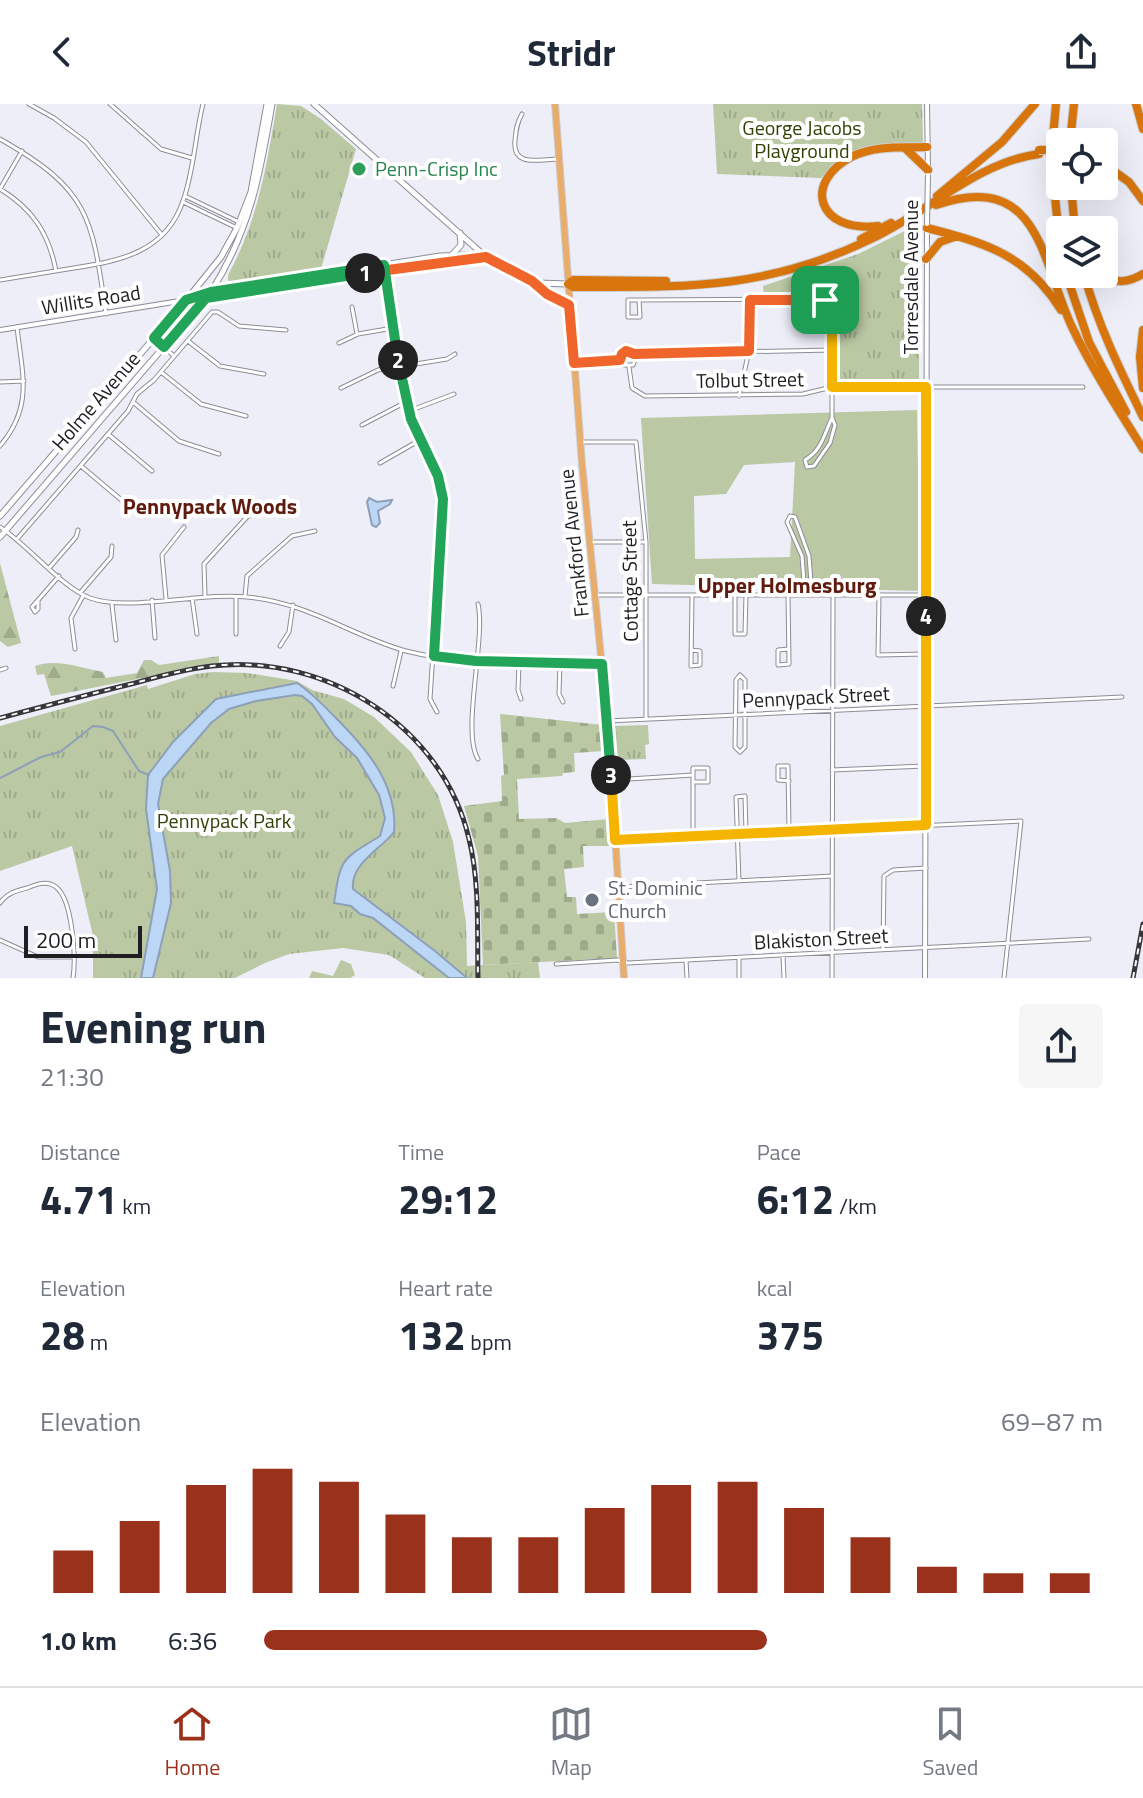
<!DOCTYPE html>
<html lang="en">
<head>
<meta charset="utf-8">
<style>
  body { margin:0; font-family:"Titillium Web",sans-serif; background:#f6f6f7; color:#1f2937; height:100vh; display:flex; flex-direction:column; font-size:30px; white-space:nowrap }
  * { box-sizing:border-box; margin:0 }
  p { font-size:26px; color:#747a83 }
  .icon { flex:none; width:44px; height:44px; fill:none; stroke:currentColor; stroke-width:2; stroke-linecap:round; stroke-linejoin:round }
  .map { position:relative; height:874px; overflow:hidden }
  .drawer { display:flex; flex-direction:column; background:#fff; flex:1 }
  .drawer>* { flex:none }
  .fabs { position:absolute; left:1046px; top:24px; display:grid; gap:16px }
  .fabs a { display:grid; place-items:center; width:72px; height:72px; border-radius:8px; background:#fff; box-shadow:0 8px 32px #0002; font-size:40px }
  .scale { position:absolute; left:24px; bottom:20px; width:118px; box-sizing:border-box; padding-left:8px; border:4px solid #1f1f23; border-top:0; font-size:22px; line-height:28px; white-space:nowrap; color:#1f1f23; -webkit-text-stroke:6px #fff; paint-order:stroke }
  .pin { position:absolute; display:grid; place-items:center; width:68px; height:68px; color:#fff; margin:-34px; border-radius:16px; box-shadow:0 4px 12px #0006 }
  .km { position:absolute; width:40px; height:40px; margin:-20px; border-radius:50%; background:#222; color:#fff; font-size:22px; line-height:40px; text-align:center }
  .round { display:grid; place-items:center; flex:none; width:84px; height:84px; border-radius:8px; background:#f6f6f7 }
  .headline { display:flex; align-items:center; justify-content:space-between; height:136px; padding:0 40px }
  h1 { font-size:44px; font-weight:700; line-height:60px }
  .figures { display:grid; grid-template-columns:repeat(3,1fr); gap:12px; height:136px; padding:8px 40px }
  .figures div { display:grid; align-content:center }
  .figures b { font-size:40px; font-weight:700 }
  .figures small { font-size:22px; font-weight:400 }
  .figures p { font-size:22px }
  .chart { height:224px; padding:16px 40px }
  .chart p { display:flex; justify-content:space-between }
  .chart svg { width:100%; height:144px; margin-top:8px; stroke:#9a321b; stroke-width:6 }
  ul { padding:0 40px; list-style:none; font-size:26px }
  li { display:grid; grid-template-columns:128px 96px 1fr; align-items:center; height:60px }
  li i { height:20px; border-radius:10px; background:#9a321b }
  header { display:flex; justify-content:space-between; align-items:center; height:104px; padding:0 40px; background:#fff; font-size:36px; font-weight:700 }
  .tab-bar { display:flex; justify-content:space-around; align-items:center; height:112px; border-top:2px solid #e0e1e3; background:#fff; font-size:22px; color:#747a83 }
  .tab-bar a { display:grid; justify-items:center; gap:4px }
  .tab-bar .current { color:#9a321b }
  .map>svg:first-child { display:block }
  .grass { fill:#bac8a4; fill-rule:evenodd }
  .forest { fill:url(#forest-firs) }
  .cemetery { fill:url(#cemetery-stones) }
  .park { fill:url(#park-tufts) }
  .water { fill:#bcd7f6; stroke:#8da0b7; stroke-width:2 }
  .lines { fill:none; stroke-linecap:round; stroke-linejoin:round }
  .stream { stroke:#8da0b7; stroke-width:2 }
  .minor-casing { stroke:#8c8d96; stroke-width:5 }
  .tertiary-casing { stroke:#8c8d96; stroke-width:6 }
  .secondary-casing { stroke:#8c8d96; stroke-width:7 }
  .primary-casing { stroke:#cececf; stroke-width:8 }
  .motorway-casing { stroke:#cececf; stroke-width:10 }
  .minor { stroke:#fff; stroke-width:3 }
  .tertiary { stroke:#fff; stroke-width:4 }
  .secondary { stroke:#fff; stroke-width:5 }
  .primary { stroke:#e8ac6d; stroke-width:6 }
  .motorway { stroke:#d8750c; stroke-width:8 }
  .rail-casing { stroke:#36363b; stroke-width:5 }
  .rail { stroke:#fff; stroke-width:2; stroke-dasharray:6; stroke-linecap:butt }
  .tertiary-bridge-casing { stroke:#8c8d96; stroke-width:6; stroke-linecap:butt }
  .motorway-bridge-casing { stroke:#cececf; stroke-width:10; stroke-linecap:butt }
  .tertiary-bridge { stroke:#fff; stroke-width:4 }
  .motorway-bridge { stroke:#d8750c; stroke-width:8 }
  .split-1-casing { stroke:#fff; stroke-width:16 }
  .split-2-casing { stroke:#fff; stroke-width:16 }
  .split-3-casing { stroke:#fff; stroke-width:16 }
  .split-4-casing { stroke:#fff; stroke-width:16 }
  .split-5-casing { stroke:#fff; stroke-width:16 }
  .split-1 { stroke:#f0652b; stroke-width:10 }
  .split-2 { stroke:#22a559; stroke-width:10 }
  .split-3 { stroke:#22a559; stroke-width:10 }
  .split-4 { stroke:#f5b400; stroke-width:10 }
  .split-5 { stroke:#f5b400; stroke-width:10 }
  .leisure-dot { fill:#2e9e5b; stroke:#fff; stroke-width:3 }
  .worship-dot { fill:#6b7280; stroke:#fff; stroke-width:3 }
  .labels { text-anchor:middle; stroke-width:8; stroke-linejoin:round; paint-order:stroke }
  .park-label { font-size:20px; fill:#304004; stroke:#fff }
  .leisure-label { font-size:20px; fill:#27864d; stroke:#fff; text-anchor:start }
  .street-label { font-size:20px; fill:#1f1f23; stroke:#fff }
  .worship-label { font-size:20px; fill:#5b616d; stroke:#fff; text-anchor:start }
  .neighbourhood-label { font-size:22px; font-weight:bold; fill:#5f1c0e; stroke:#fff }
</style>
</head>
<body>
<header><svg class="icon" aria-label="back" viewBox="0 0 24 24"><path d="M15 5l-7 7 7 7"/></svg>Stridr<svg class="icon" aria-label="share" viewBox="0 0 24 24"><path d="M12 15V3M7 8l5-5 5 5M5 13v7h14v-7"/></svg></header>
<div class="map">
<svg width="1143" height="874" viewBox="0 0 1143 874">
  <defs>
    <pattern id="forest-firs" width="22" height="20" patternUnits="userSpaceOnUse" patternTransform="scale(2)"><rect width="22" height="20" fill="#bac8a4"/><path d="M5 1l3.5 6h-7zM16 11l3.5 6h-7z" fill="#9fab8d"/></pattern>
    <pattern id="cemetery-stones" width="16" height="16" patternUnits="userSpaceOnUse" patternTransform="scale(2)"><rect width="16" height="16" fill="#bac8a4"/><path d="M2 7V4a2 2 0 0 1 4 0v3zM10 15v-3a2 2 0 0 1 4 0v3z" fill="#9fab8d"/></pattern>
    <pattern id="park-tufts" width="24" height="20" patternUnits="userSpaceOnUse" patternTransform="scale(2)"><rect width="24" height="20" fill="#bac8a4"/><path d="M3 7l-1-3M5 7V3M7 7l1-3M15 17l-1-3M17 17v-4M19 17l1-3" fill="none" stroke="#9fab8d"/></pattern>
  </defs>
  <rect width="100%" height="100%" fill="#edeef8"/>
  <path class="grass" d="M917,306L920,487L652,480L641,314ZM795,358L790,453L695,455L694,392L726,390L744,361Z
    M341,856L351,860L355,871L350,874H309L312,867L333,872Z"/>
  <path class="forest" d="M0,459L21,539L8,543L0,537Z
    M219,552V559L51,592L44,570L37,571L35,562C55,554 82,564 103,568L106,574L137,569L144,556H151L159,561Z"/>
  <path class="cemetery" d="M500,610L603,621L604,647L574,649L575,668L563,669L562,672L517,675L519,715L556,714L565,719L609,715L610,742H583L584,763L564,765L567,793H576L577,810L614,808L617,854L483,861L478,752L464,702L502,697L501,672L504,671Z"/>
  <path class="park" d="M277,0L301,2L321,15L356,45L321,165L232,179L228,176V171C258,117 267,60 277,0Z
    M713,0H922L923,40C880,39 852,41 821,74L717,70Z
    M919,120V276H837V192H764L763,182L858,150Z
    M213,568L247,569L297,577L312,586L344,595L374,613L411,648L438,691L453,738L466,818L467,862L538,858L540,874H425L389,851L343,844L289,850L265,859L235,874H93V832L72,742L0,767V622L147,581L148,585L195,570Z
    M648,621L649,640L645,641L646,655L618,656L615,622Z"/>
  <path class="water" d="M369,394L377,398L392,396L390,400L378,407L380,419L376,423L372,421L367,398Z
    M297,579C311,588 322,600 334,612C366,644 398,680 394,728C380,746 350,760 353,785L435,847L467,874H449L373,814L360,810L351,802L334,799C341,753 341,756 380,732L385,714L379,691L357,654L335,633L312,600L302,592L295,591L256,597L229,605L211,619L163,675L158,700L170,767L171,799L153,874H141L157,785L146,705L148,671L173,638L216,595Z"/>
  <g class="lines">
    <path class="stream" d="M0,674L41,653L60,648L93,622L103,623L113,627L139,667L149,671"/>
    <g class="minor-casing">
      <path id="minor" d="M29,0L54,14L86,38L162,131
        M110,0L161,45L192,54
        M522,10C517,18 516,26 515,36C512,64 539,55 559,55
        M0,35C90,86 92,113 106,210
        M0,85C33,105 49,130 56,167
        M0,85L22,47
        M185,92L239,118
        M183,98L237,124
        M385,167C392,214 396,263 409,308C418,338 439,363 443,395L430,595L437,608
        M0,176C25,172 49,168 74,164C120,157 166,148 183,97C194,67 195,32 203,0
        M639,196L640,213H628V196H639L822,195L828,198L832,208V314L835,321L830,339L814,362L807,363L805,356C822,346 824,330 832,314
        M352,203L357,230
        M154,234L174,252
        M188,237L220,262L264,270
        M339,239L358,230L393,224
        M634,250L636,254L633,261H623L620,253L627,247L634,250L832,246
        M576,259L620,256
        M629,263L632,284L645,292L803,290L832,283H1083
        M161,268L201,300L246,312
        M0,278L24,277
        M341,284L378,266L447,255L455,250
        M739,292L750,242V196
        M133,298L179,337L219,350
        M409,307L454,290
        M362,321L406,298
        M108,330L152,367
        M580,338H636L646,438V614
        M0,342C34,302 22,270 17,223
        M380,359L420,336
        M81,362L125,399
        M0,423C28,441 61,483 90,494C129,508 201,488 247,493C310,499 349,531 406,547C468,563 536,558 599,559
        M17,435L128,307L137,290L154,276L212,208H218L239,222L286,226
        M590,438H646
        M50,463L76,433L78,426
        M80,489L111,453L112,442
        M595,491H927
        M735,491V530H745L746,491
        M788,491L789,560L778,561V546L789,545
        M805,491L802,452L787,418L790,412L795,413L809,452L812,491
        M879,491L878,551L926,550
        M205,492L204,460L247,413L264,403
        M245,492L247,472L292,432L315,427
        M192,494L197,530
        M166,495L162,451L184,423
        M38,496V505L35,508L32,503L59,472
        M152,496L155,534
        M478,500C486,535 461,628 478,655
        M112,501L116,536
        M236,530V494
        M280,542L289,528L293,501
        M75,545L71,514L83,492
        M691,546L700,547V561L691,562L692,491
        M560,558L559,590L563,598
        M519,559L518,586L521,595
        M0,566L6,564
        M740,571L745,576V643L740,648L735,643L736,576Z
        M393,582L401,547
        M607,617L1122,593
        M832,666L924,662
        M693,671V732
        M693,671V664H708V678H694
        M613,676L693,671
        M789,727L788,662H778V676L789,677
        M616,736L1021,717L1004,874
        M739,777L736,693L745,692L746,729
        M620,783L832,772
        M0,799C7,789 16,787 27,784C37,780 47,776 56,783C73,796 76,855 73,874
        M0,836L38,853H75
        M883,846L884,772L893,766L926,764
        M783,851L784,874
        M686,856L687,874
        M556,860L618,856L628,859L1089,835
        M739,874V854
        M832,874L833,491"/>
    </g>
    <g class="tertiary-casing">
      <path id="tertiary" d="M927,0L928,65
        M0,226L186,196
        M925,874L927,123"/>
    </g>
    <g class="secondary-casing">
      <path id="secondary" d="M314,0L486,153L538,179L568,180
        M452,151L461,141L460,129
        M535,180L547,190L569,201
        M207,194L441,158L482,154
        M187,196L211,188L440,152L471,151L485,153
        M0,412L180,204L221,153L237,124L251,88L267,0
        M0,433L211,188C250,126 260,71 272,0"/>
    </g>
    <g class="primary-casing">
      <path id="primary" d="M555,0L582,360L609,634L624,874"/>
    </g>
    <g class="motorway-casing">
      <path id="motorway" d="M1056,0L1051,55L1060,141
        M1136,0L1143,25
        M1070,38L1074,0
        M906,45L928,66
        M1104,60L1129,78L1143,97
        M1071,82L1075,126
        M937,92L1002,38L1035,0
        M936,101C1040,65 1041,157 1072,223C1092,265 1118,305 1143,345
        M878,122C817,129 802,78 853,52C877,41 902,44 927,43
        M927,124C986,139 1027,151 1061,206
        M861,135L891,119
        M926,155L940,138L957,132
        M1066,170L1089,238L1126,308
        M1084,170C1098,221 1120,266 1143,313
        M1101,170C1116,180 1128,179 1143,170
        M568,180L573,183C687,183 765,186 871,135C927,109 977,58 1039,50
        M568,180L573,176L666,177
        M1143,226L1140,253L1143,284"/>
    </g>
    <use href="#minor" class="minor"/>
    <use href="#tertiary" class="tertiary"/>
    <use href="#secondary" class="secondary"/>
    <use href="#primary" class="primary"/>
    <use href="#motorway" class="motorway"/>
    <g class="rail-casing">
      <path id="rail" d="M0,614C45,602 90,590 135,579C160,572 186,565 212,562C325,549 443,622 469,735C480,779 477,829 478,874
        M1133,874L1143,820"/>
    </g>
    <use href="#rail" class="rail"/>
    <g class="tertiary-bridge-casing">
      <path id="tertiary-bridge" d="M927,120L928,71"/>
    </g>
    <g class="motorway-bridge-casing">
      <path id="motorway-bridge" d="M1039,46H1060"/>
    </g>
    <use href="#tertiary-bridge" class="tertiary-bridge"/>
    <use href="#motorway-bridge" class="motorway-bridge"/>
  </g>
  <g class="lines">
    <g class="split-1-casing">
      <path id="split-1" d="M365,169L486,153L532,177L547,190L569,201L574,259L620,256L622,250L626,247L634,250L749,247L750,196H825"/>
    </g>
    <g class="split-2-casing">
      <path id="split-2" d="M365,169L206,194L164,243L154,234L186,196L211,188L384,161L398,256"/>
    </g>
    <g class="split-3-casing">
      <path id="split-3" d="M398,256L411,315L438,372L443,395L434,552L476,557L602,560L611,671"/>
    </g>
    <g class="split-4-casing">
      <path id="split-4" d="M611,671L615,736L926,721V512"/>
    </g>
    <g class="split-5-casing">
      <path id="split-5" d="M825,196L832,208V283H926V512"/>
    </g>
    <use href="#split-1" class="split-1"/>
    <use href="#split-2" class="split-2"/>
    <use href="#split-3" class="split-3"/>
    <use href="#split-4" class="split-4"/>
    <use href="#split-5" class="split-5"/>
  </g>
  <circle class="leisure-dot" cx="359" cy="65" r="8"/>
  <circle class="worship-dot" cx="592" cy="796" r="8"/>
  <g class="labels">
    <g class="park-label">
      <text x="802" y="31">George Jacobs<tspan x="802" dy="23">Playground</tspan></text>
      <text x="224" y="724">Pennypack Park</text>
    </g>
    <g class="leisure-label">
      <text x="375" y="72">Penn-Crisp Inc</text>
    </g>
    <g class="street-label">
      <text transform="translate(911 173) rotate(-90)" y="7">Torresdale Avenue</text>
      <text transform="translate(91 196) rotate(-9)" y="7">Willits Road</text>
      <text transform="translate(750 276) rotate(-1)" y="7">Tolbut Street</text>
      <text transform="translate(96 297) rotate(-49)" y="7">Holme Avenue</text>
      <text transform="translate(574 439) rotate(-96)" y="7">Frankford Avenue</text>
      <text transform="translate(630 477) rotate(-91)" y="7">Cottage Street</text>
      <text transform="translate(816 593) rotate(-3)" y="7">Pennypack Street</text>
      <text transform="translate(821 835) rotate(-3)" y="7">Blakiston Street</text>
    </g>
    <g class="worship-label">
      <text x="608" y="791">St. Dominic<tspan x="608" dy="23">Church</tspan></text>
    </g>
    <g class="neighbourhood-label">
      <text x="210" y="410">Pennypack Woods</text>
      <text x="787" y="489">Upper Holmesburg</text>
    </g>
  </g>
</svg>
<div class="fabs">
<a><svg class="icon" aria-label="locate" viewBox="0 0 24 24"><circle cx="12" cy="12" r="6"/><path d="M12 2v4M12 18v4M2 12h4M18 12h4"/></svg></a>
<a><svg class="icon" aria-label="layers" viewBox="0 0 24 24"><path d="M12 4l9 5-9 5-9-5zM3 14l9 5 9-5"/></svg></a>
</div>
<div class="scale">200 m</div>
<div class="pin" style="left:825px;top:196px;background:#1e9e55"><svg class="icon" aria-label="arrive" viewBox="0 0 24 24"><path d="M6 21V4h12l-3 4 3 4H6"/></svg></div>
<b class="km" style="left:365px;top:169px">1</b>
<b class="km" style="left:398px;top:256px">2</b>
<b class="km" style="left:611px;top:671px">3</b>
<b class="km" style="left:926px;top:512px">4</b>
</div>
<section class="drawer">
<div class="headline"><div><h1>Evening run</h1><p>21:30</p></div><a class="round"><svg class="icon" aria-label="share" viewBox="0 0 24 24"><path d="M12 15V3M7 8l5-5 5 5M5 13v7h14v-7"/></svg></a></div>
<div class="figures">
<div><p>Distance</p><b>4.71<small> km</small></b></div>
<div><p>Time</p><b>29:12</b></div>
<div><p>Pace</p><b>6:12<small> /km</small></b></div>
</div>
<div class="figures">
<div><p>Elevation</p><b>28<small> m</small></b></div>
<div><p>Heart rate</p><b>132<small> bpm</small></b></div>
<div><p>kcal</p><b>375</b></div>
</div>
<div class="chart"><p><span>Elevation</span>69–87 m</p>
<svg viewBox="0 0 160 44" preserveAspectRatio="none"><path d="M5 44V31M15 44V22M25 44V11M35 44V6M45 44V10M55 44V20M65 44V27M75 44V27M85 44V18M95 44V11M105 44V10M115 44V18M125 44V27M135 44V36M145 44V38M155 44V38"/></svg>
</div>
<ul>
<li><b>1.0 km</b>6:36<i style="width:60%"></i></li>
</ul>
</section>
<nav class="tab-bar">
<a class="current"><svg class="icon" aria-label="home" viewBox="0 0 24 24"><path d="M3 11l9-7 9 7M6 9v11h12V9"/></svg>Home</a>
<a><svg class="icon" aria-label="map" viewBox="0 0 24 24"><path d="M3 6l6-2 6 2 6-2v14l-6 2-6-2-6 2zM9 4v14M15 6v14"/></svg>Map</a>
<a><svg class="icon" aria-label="saved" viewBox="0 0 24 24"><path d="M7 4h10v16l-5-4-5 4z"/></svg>Saved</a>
</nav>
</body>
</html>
